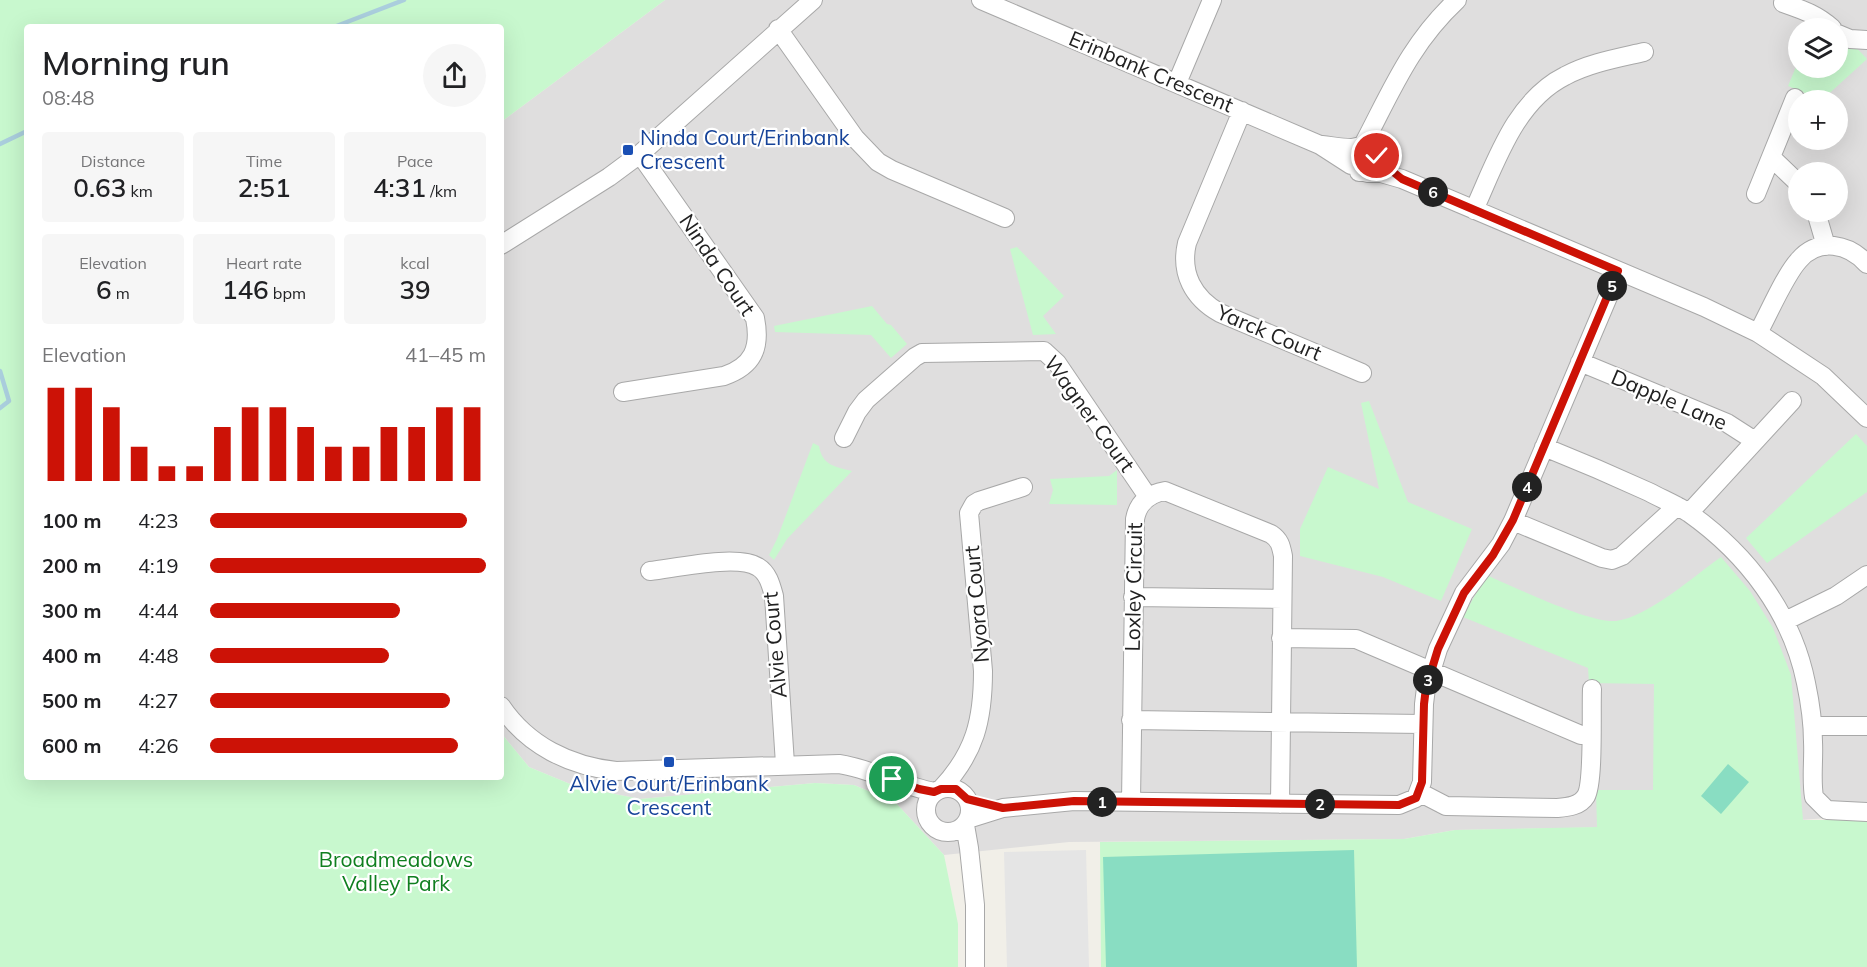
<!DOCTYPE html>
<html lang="en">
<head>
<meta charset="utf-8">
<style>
  body { margin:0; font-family:Mulish,sans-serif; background:#f6f6f6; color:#202124; height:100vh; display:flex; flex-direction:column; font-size:22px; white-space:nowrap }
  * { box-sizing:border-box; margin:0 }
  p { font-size:20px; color:#757577 }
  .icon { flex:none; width:33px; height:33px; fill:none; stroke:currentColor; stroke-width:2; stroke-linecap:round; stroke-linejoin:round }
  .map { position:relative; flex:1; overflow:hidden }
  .sheet { position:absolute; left:24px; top:24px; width:480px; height:756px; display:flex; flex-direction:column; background:#fff; border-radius:6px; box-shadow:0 6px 24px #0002 }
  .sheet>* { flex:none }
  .tools { position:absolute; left:1788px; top:18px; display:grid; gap:12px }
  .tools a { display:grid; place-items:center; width:60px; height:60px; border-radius:50%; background:#fff; box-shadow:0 6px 24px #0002; font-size:30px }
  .pin { position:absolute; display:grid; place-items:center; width:51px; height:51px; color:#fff; margin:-26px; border:3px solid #fff; border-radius:50%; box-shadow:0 2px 6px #0007 }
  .km { position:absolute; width:30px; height:30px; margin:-15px; border-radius:50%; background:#222; color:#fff; font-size:16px; line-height:30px; text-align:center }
  .round { display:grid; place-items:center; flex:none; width:63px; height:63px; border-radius:32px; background:#f6f6f6 }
  .summary { display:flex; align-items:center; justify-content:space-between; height:102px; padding:0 18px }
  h1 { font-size:33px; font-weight:600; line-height:45px }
  .figures { display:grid; grid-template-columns:repeat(3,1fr); gap:9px; height:102px; padding:6px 18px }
  .figures div { display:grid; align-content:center; border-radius:6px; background:#f6f6f6; text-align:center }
  .figures b { font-size:26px; font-weight:600 }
  .figures small { font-size:16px; font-weight:400 }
  .figures p { font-size:16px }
  .chart { height:168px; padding:12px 18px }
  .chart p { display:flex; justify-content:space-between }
  .chart svg { width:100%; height:108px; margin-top:6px; stroke:#cc1206; stroke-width:6 }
  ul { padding:0 18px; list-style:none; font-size:20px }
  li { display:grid; grid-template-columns:96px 72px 1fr; align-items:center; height:45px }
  li i { height:15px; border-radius:8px; background:#cc1206 }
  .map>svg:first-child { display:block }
  .residential { fill:#dfdede; fill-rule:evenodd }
  .park { fill:#c8f8ce }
  .pitch { fill:#89ddc2 }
  .parking { fill:#e5e5e5 }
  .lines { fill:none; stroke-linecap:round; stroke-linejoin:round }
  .stream { stroke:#aacedd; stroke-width:4.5 }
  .minor-casing { stroke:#a8a8a8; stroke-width:20 }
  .minor { stroke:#fff; stroke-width:18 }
  .route-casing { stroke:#fff; stroke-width:12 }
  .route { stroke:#cc1206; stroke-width:8 }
  .transit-dot { fill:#1a4fb4; stroke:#fff; stroke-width:2 }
  .labels { text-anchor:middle; stroke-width:4.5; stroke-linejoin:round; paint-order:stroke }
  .street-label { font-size:21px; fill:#212121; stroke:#fff }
  .transit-label { font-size:21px; fill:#164399; stroke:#fff; text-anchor:start }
  .park-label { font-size:21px; fill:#0f7f1f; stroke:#fff }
</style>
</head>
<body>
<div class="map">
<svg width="1867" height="967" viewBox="0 0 1867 967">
  <rect width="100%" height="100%" fill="#f1efe8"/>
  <path class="residential" d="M665,0H1867V820L1828,818L1729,825L1455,830L1404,839L1069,842L944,855L895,802L854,785L815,783L640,799L575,786L529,767L501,733V122ZM1798,28H1838V68H1798ZM1798,100H1838V140H1798ZM1798,172H1838V212H1798Z"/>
  <path class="park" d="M0,0H665L501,122V27H27V777H501V733L529,767L575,786L640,799L815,783L854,785L895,802L944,855L958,924V967H0Z
    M1838,39L1853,44L1867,59L1822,100H1803L1805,93L1788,86L1798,62V68H1838Z
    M1017,247L1064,296L1043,316L1056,334L1033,335L1010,249Z
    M872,306L887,324L891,325L907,344L891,358L871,335L775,332L774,326Z
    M1369,401L1408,502L1472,529L1441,601L1383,577L1300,556V529L1328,467L1379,489L1361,403Z
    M1856,434L1867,446V492L1767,563L1746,538Z
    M813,443L819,446C822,465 835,467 852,471L787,539L774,560L769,555L777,539Z
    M1117,470V505L1049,504L1053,490L1050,479L1109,476Z
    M1721,557L1750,591L1773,628L1791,675L1803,820H1867V967H1101L1100,842L1404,839L1455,830L1597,827L1596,790H1653L1654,684L1589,683L1588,668L1463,617L1486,575C1515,587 1588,623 1616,621C1648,617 1694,576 1721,557Z"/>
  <path class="pitch" d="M1728,764L1749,782L1721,814L1701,796Z
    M1354,850L1357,967H1106L1103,857Z"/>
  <path class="parking" d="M1086,850L1089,967H1007L1004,852Z"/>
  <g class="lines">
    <path class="stream" d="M334,27L404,0
      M0,144L27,131
      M0,371L9,401L0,408"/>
    <g class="minor-casing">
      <path id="minor" d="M981,0L1320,145L1351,165
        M1783,3C1803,10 1816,14 1832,28
        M778,29L855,138L878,162L892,170L1005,218
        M1838,34L1850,39L1867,40
        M1177,83L1212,0
        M1242,111L1187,243C1180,273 1193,298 1220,313L1362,373
        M1322,145C1332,146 1341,148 1351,148C1356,148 1360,145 1365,146C1379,147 1379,163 1371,171L1359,172
        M1363,145C1392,90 1410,44 1457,0
        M1772,158L1798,183
        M1367,173H1381L1402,179L1704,307L1758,333L1823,376L1867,418
        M1756,194L1795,98
        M1474,210C1496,162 1515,101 1565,76C1589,63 1618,58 1644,52
        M1816,212L1826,246
        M501,245L609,177L640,154L813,0
        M1758,333C1769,313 1785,275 1799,260C1819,237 1849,244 1867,264
        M1580,362L1727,423L1755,441
        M623,392L724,376C753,366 761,348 755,318L640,154
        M844,438L857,412L866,400L915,357L922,353L1044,351L1057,363L1148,497
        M1544,447C1579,461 1614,476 1649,492C1662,499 1677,505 1689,513C1747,554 1792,613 1806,683C1810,702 1813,722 1813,742C1814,760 1811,779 1814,797L1827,810L1867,812
        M1689,513L1792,401
        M1513,521L1602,558L1612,560L1622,556L1677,506
        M650,571C676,568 738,554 758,567C768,573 771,585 774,596L785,764
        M1133,597L1282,599
        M1785,621L1836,596L1867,575
        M1281,638L1356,639L1581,735H1590
        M501,706C528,746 570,766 616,771L839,764C872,769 901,786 935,792
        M1131,720L1423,724
        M1813,726H1867
        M926 810a22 22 0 1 1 44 0a22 22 0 1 1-44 0Z
        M941,789C975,753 983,720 983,671L969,513L974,504L979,501L1023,487
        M1419,792L1446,806L1557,808C1568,807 1580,806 1586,796C1594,782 1591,710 1592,689
        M1131,802L1135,519C1138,503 1148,494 1165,491L1271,534C1280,540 1281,546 1283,556L1280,804
        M968,819L1003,808L1074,801L1399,805L1416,798L1422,782L1424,704L1426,688L1438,649L1464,593L1501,544L1513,521L1619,271
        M965,825L969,848L975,905V967"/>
    </g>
    <use href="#minor" class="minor"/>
  </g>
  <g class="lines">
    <g class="route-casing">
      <path id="route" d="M892,779L919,789L934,792L941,789H956L967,799L1003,808L1074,801L1399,805L1416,798L1422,782L1424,704L1426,688L1438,649L1464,593L1493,555L1513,520L1618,271L1402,179L1377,159V156"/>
    </g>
    <use href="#route" class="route"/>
  </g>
  <g class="transit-dot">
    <rect x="622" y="144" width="12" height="12" rx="3"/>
    <rect x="663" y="756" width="12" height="12" rx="3"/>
  </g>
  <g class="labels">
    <g class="street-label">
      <text transform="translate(1151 72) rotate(23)" y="7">Erinbank Crescent</text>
      <text transform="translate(717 265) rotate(56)" y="7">Ninda Court</text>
      <text transform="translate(1269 333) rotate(23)" y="7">Yarck Court</text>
      <text transform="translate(1669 400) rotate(23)" y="7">Dapple Lane</text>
      <text transform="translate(1089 414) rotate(54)" y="7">Wagner Court</text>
      <text transform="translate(1134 587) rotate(-89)" y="7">Loxley Circuit</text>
      <text transform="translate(977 604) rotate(-95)" y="7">Nyora Court</text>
      <text transform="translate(775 645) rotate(-95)" y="7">Alvie Court</text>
    </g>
    <g class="transit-label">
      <text x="640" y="145">Ninda Court/Erinbank<tspan x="640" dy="24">Crescent</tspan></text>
      <text x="669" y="791" text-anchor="middle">Alvie Court/Erinbank<tspan x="669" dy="24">Crescent</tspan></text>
    </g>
    <g class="park-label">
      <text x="396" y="867">Broadmeadows<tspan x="396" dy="24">Valley Park</tspan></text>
    </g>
  </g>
</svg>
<div class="tools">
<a><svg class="icon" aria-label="layers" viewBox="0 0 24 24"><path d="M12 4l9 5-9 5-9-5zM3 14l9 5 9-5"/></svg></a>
<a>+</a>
<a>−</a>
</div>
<div class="pin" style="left:892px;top:779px;background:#1e9e55"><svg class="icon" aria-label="arrive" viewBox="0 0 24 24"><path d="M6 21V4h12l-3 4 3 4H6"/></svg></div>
<div class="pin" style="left:1377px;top:156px;background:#d93025"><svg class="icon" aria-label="check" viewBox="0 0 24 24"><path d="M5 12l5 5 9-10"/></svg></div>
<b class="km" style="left:1102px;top:802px">1</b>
<b class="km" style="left:1320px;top:804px">2</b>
<b class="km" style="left:1428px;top:680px">3</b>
<b class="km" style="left:1527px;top:487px">4</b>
<b class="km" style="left:1612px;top:286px">5</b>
<b class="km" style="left:1433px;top:192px">6</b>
<section class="sheet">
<div class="summary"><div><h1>Morning run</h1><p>08:48</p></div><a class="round"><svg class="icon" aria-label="share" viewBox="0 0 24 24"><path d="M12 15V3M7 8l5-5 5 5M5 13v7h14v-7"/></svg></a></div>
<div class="figures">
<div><p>Distance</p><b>0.63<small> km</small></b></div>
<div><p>Time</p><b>2:51</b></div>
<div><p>Pace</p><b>4:31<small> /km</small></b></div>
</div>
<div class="figures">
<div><p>Elevation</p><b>6<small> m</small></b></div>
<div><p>Heart rate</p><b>146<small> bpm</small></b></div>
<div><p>kcal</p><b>39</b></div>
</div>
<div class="chart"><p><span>Elevation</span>41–45 m</p>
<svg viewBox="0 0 160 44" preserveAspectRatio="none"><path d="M5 44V6M15 44V6M25 44V14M35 44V30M45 44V38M55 44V38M65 44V22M75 44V14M85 44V14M95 44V22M105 44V30M115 44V30M125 44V22M135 44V22M145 44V14M155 44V14"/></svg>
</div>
<ul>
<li><b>100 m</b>4:23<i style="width:93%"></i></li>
<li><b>200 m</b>4:19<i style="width:100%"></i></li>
<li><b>300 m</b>4:44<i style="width:69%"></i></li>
<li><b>400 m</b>4:48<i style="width:65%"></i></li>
<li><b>500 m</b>4:27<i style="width:87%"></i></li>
<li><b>600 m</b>4:26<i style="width:90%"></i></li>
</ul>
</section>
</div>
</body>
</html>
